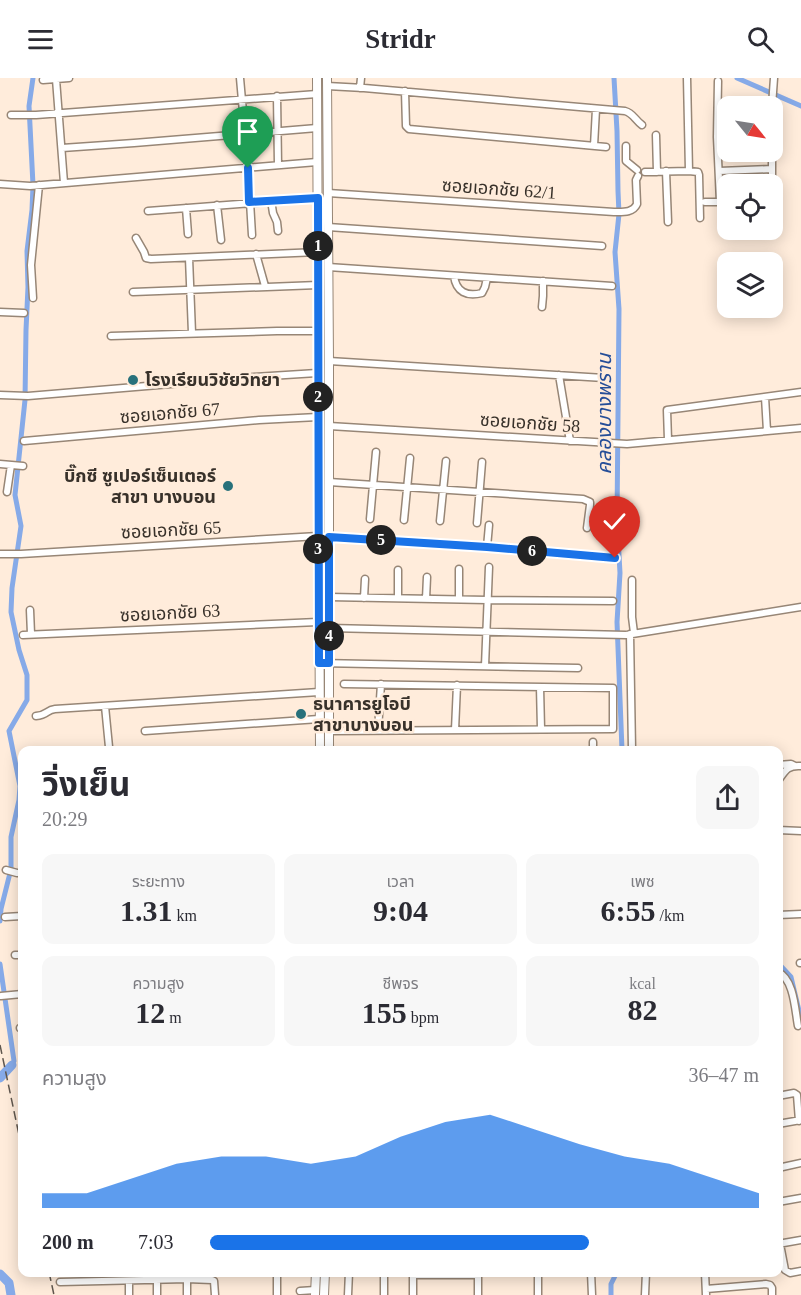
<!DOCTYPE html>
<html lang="th">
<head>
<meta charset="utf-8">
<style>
  body { margin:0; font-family:"Times New Roman","Noto Sans Thai",serif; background:#f7f7f7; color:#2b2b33; height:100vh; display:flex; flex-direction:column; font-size:22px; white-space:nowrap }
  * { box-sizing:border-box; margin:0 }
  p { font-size:20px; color:#7c7c81 }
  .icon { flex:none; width:33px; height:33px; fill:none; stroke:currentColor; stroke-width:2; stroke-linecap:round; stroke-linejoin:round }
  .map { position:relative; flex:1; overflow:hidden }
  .panel { position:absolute; left:18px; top:668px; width:765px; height:531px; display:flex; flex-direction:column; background:#fff; border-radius:12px; box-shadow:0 3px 15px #0003 }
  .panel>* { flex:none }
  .needle { width:39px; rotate:120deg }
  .buttons { position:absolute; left:717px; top:18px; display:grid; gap:12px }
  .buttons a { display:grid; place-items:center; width:66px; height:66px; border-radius:12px; background:#fff; box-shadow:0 3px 15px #0003; font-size:30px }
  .pin { position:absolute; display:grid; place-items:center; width:51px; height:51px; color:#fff; margin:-62px -26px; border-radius:50% 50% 50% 0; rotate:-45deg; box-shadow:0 0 6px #0007 }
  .pin .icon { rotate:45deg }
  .km { position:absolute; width:30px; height:30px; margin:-15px; border-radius:50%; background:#222; color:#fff; font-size:16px; line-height:30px; text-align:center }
  .round { display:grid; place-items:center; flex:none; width:63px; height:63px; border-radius:12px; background:#f7f7f7 }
  .summary { display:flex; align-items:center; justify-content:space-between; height:102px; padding:0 24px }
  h1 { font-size:33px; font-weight:700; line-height:45px }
  .stats { display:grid; grid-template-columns:repeat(3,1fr); gap:9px; height:102px; padding:6px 24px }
  .stats div { display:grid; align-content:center; border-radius:12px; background:#f7f7f7; text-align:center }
  .stats b { font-size:30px; font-weight:700 }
  .stats small { font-size:16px; font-weight:400 }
  .stats p { font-size:16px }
  .chart { height:168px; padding:12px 24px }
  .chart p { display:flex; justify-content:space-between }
  .chart svg { width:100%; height:108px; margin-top:6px; fill:#1a73e8; opacity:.7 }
  ul { padding:0 24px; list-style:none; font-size:20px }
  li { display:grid; grid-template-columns:96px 72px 1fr; align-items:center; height:45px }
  li i { height:15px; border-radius:8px; background:#1a73e8 }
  header { display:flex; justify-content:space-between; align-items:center; height:78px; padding:0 24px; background:#fff; font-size:27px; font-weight:700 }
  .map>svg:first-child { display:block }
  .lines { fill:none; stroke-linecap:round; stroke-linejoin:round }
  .canal { stroke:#86aae8; stroke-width:5 }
  .river { stroke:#86aae8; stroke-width:9 }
  .minor-casing { stroke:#978676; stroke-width:9 }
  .major-casing { stroke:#978676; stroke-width:10 }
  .minor { stroke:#fff; stroke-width:6 }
  .major { stroke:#fff; stroke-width:8 }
  .rail { stroke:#60574e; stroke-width:1.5; stroke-dasharray:9 4.5; stroke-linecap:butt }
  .route-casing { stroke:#fff; stroke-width:12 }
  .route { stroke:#1a73e8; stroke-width:8 }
  .poi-dot { fill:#28717b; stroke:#ffecdb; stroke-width:2 }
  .labels { text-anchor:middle; stroke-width:5; stroke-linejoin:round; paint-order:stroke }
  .street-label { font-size:18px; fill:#38312a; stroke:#ffecdb }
  .poi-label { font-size:18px; font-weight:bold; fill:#38312a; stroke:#ffecdb; text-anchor:start }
  .water-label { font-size:20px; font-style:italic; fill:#264e98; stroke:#ffecdb }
</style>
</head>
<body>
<header><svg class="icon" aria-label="menu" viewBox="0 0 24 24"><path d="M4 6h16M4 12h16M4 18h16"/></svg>Stridr<svg class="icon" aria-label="search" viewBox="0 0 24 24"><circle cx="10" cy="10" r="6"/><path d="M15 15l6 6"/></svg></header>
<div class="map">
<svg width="801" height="1217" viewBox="0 0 801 1217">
  <rect width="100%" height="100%" fill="#ffecdb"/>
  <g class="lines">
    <path class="canal" d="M614,0L617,53L618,113L619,136L615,174L619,231L617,442L620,495L617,544L622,672
      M737,0L801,28
      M0,843L1,831L11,791V759L19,722L20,708L9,653L27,622V597L19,572L11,534L12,510L21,448L15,417L25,322L26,252L28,209L27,173L32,132L33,107L29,28L33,0
      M778,885L791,899L801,941
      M0,886L14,983L12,987
      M611,1217V1206L617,1194"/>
    <path class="river" d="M0,1000L12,987
      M0,1196L9,1205L11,1217"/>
    <g class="minor-casing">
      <path id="minor" d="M240,0L248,90L252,157
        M687,0L689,93
        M56,1L64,105
        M43,2L69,0
        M718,3L717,59H728
        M327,8L364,10L625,33C633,35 635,42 642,47
        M360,10L361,0
        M405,13L406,48L409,51L606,69
        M277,18L278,87
        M718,27L772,24
        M772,28L774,0
        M11,37H36L317,16
        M656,57L657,94
        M717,59L720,124
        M594,68L596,31
        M626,68V83L637,92
        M62,70L134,65L317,50
        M772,74V106
        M666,93L668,144
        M719,93L772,91
        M645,94L689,93L698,94L699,97L700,140
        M0,106L30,108L317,84
        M772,110L773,136
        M328,115L614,134C623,134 633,135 637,126L636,102L638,98
        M271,122L273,135L277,144L278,153
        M705,124H728
        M217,127L221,162
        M186,130L188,156
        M148,133L318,120
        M328,149L602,168
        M136,160L144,174L146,180L151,181L318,174
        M256,176L265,208
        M189,180L192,255
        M328,189L612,208
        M454,198C456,214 467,219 482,215L485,209L487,200
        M133,214L318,207
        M33,220L31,187L39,107
        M542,229L543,218V203
        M0,234L24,235
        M111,258L277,253H317
        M329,283L604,300
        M559,297L570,363
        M0,317L28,318L254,299L317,295
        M765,319L767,353
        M329,348L627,366L801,350
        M668,362L667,332L801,314
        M24,363L259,342L318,339
        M0,386L23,388
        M329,404L583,421L590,424V427L587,450
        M7,414L11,387
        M370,441L376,374
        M404,442L410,380
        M440,443L446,383
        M477,445L482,384
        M329,459L487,469L615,480
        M487,469L489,447
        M0,476H21L318,458
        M632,502V539L634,555
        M329,519L487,522L613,523
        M364,520L365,501
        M398,520V492
        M426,521L427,499
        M459,521V491
        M30,532L31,556
        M329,550L626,557L801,529
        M630,556L632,671
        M23,557L318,544
        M319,585L578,590
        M485,588L489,489
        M540,609L541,651
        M105,628L109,669
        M36,638C48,637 46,632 55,631L319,614
        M378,652L381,606
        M455,652L457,607
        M145,653L319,641
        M329,653L613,651V610L344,606
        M593,664V672
        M778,687L791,686L795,688
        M778,703C785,693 787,687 801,688
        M778,752L801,753
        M6,792L17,795H22
        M778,837L801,836
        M5,839L22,838
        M15,877H22
        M800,885H801
        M778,894C794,901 795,932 798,948
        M1,918L22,916
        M20,950H22
        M778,1018L794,1015L797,1017L799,1043
        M778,1046L801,1042
        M778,1090L801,1085
        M778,1124L801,1120
        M778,1166L801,1162
        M780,1166L785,1192L790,1195L801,1193
        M538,1194V1217
        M591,1194L592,1217
        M705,1194L706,1217
        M478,1195V1217
        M129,1203V1217
        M60,1204L187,1201L212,1202L214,1203L215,1217
        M706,1211L766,1206L770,1207L772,1210V1217
        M300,1213L315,1212
        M157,1217V1203
        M187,1217V1201
        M277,1217V1194
        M348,1217L349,1194
        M384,1217V1194
        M413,1217V1197H478
        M645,1217L646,1194"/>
    </g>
    <g class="major-casing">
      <path id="major" d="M317,0L320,672
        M327,0L329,283V672
        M315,1217L316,1194
        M324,1217L325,1194"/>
    </g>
    <use href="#minor" class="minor"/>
    <use href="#major" class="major"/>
    <path class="rail" d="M0,967L22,1071
      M49,1194L54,1217"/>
  </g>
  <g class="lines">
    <g class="route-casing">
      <path id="route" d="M248,90L249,124L318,120L319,585H329V459L487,469L615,480"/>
    </g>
    <use href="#route" class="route"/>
  </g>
  <g class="poi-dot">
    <circle cx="133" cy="302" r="6"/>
    <circle cx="228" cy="408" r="6"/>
    <circle cx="301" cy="636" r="6"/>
  </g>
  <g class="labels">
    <g class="street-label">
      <text transform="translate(499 111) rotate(4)" y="6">ซอยเอกชัย 62/1</text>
      <text transform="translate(170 335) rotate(-5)" y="6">ซอยเอกชัย 67</text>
      <text transform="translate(530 345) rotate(4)" y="6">ซอยเอกชัย 58</text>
      <text transform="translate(171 452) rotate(-3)" y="6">ซอยเอกชัย 65</text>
      <text transform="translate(170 535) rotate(-3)" y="6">ซอยเอกชัย 63</text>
    </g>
    <g class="poi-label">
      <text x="145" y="308">โรงเรียนวิชัยวิทยา</text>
      <text x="216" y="404" text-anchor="end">บิ๊กซี ซูเปอร์เซ็นเตอร์<tspan x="216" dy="21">สาขา บางบอน</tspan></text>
      <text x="313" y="632">ธนาคารยูโอบี<tspan x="313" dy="21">สาขาบางบอน</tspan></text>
    </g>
    <g class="water-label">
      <text transform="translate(604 336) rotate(-90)" y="7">คลองบางพราน</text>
    </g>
  </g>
</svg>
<div class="buttons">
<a><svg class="needle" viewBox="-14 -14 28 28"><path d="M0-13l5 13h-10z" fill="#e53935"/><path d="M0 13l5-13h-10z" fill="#7c7c81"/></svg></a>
<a><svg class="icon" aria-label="locate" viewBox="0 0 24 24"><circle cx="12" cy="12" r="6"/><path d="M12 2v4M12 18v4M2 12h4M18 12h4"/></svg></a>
<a><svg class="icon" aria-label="layers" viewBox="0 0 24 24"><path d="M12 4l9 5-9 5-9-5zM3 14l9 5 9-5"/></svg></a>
</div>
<div class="pin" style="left:248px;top:90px;background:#1e9e55"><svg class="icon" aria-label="arrive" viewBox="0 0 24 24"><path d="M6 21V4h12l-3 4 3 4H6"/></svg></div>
<div class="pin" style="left:615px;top:480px;background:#d93025"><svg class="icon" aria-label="check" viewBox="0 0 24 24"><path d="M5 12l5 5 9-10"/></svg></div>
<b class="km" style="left:318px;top:168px">1</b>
<b class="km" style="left:318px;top:319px">2</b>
<b class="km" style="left:318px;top:471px">3</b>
<b class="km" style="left:329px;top:558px">4</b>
<b class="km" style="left:381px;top:462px">5</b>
<b class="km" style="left:532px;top:473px">6</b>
<section class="panel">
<div class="summary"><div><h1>วิ่งเย็น</h1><p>20:29</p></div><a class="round"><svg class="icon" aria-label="share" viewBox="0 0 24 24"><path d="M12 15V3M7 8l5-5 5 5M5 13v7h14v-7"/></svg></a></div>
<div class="stats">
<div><p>ระยะทาง</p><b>1.31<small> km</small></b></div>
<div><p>เวลา</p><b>9:04</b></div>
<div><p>เพซ</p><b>6:55<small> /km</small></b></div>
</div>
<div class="stats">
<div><p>ความสูง</p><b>12<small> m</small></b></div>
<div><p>ชีพจร</p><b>155<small> bpm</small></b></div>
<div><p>kcal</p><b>82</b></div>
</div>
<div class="chart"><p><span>ความสูง</span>36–47 m</p>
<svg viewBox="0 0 160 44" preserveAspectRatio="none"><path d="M0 44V38L10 38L20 32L30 26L40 23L50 23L60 26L70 23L80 15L90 9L100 6L110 12L120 18L130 23L140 26L150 32L160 38V44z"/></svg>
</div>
<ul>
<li><b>200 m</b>7:03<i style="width:69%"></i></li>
</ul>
</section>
</div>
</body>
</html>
